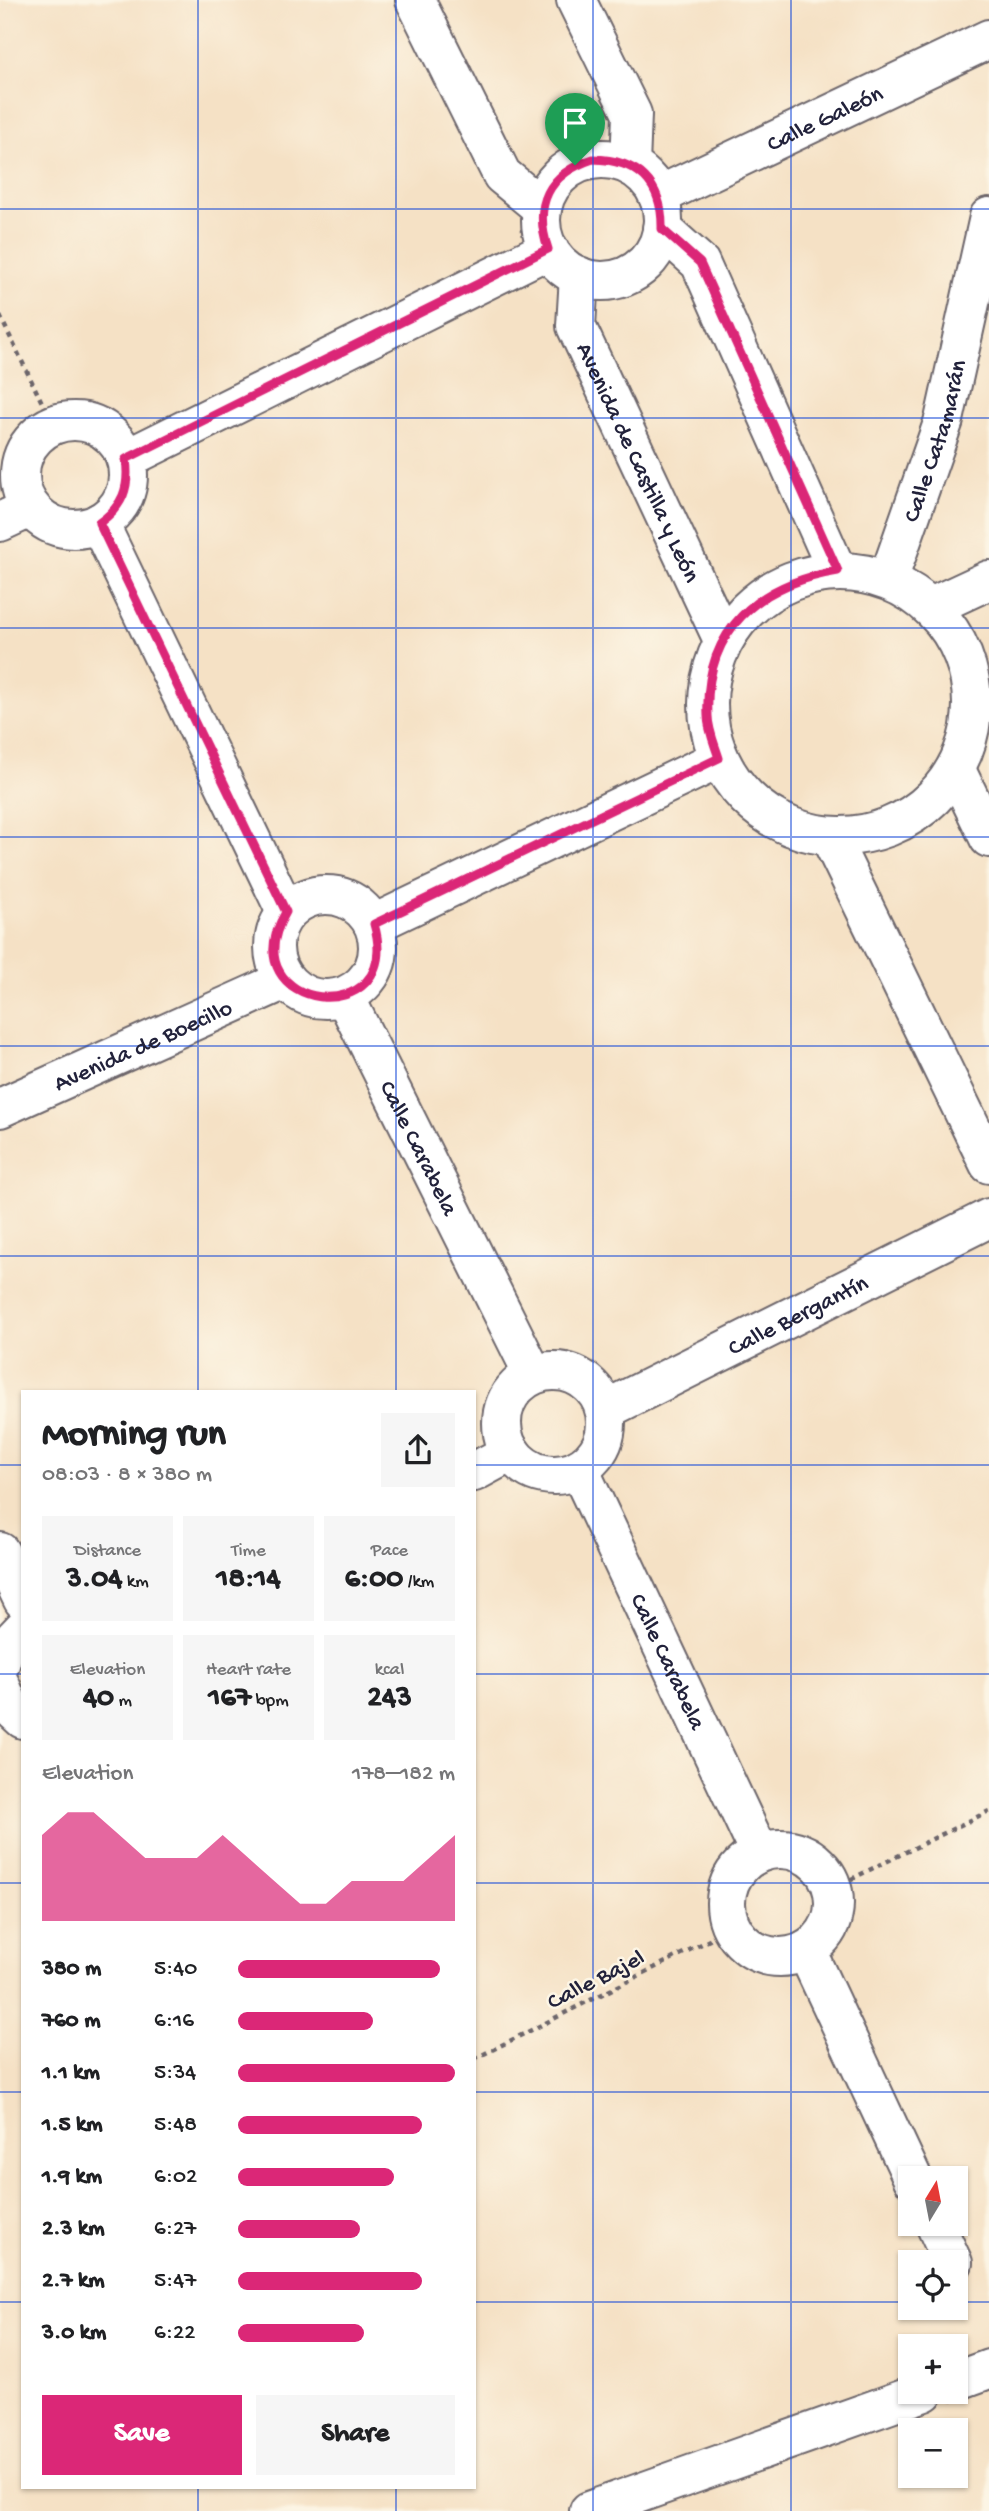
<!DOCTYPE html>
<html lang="en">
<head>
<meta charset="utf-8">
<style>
  body { margin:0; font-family:"Gochi Hand",sans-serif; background:#f6f6f6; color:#202124; height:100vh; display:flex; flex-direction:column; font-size:26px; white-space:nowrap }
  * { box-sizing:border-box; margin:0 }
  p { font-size:23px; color:#757577 }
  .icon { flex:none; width:38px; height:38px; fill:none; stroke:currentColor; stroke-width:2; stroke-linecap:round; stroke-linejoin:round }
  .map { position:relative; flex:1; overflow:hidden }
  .sheet { position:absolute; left:21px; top:1390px; width:455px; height:1099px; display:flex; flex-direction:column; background:#fff; border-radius:0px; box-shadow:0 2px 5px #0004 }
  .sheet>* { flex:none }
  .needle { width:46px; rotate:10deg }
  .controls { position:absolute; left:898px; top:2166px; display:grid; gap:14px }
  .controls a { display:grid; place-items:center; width:70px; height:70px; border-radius:0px; background:#fff; box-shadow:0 2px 5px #0004; font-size:35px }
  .pin { position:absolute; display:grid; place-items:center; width:60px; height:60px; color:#fff; margin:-72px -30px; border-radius:50% 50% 50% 0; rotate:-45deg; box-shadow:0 0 7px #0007 }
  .pin .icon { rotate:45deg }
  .round { display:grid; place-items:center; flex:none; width:74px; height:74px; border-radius:0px; background:#f6f6f6 }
  .overview { display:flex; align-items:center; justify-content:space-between; height:119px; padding:0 21px }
  h1 { font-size:38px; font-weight:800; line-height:52px }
  .figures { display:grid; grid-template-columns:repeat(3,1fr); gap:10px; height:119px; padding:7px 21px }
  .figures div { display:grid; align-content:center; border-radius:0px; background:#f6f6f6; text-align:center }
  .figures b { font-size:30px; font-weight:800 }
  .figures small { font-size:19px; font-weight:400 }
  .figures p { font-size:19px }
  .chart { height:196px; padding:14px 21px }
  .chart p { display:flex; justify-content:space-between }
  .chart svg { width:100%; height:126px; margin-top:7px; fill:#db2777; opacity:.7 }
  .action { display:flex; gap:14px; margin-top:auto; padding:14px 21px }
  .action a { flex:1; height:80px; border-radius:0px; background:#db2777; color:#fff; font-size:28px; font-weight:800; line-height:80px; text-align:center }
  .action a+a { background:#f6f6f6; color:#202124 }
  ul { padding:0 21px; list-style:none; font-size:23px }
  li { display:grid; grid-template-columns:112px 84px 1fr; align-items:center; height:52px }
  li i { height:18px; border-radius:9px; background:#db2777 }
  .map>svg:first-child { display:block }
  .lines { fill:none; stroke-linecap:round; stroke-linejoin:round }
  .minor-casing { stroke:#6c656b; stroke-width:42 }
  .path { stroke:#6c656b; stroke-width:4.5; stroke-dasharray:5 5; stroke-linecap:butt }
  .minor { stroke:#fff; stroke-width:38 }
  .route-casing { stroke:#fff; stroke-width:14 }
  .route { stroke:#db2777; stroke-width:9 }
  .grid { fill:none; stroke:#1d4ed8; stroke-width:2; stroke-opacity:0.55 }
  .labels { text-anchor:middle; stroke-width:5; stroke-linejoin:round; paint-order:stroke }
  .street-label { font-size:24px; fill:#22223b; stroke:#fcf5e5 }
</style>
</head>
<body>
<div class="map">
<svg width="989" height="2511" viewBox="0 0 989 2511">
  <rect width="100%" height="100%" fill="#fcf5e5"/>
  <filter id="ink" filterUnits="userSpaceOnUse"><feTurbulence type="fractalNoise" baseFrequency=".0143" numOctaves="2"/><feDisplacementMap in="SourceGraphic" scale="14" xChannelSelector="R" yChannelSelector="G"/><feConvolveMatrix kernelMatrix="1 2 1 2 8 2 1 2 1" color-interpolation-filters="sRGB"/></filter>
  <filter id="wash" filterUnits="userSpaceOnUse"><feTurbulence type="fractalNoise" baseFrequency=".00686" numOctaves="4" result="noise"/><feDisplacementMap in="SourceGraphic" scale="28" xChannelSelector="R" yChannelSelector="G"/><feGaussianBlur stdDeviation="1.57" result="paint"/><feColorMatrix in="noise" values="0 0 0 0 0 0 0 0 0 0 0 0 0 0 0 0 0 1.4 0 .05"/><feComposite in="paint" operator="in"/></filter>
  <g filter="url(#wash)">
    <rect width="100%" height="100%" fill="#f5e1c5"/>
  </g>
  <g filter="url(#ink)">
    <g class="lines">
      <g class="minor-casing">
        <g id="minor">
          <path d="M415,0L502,175L542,208"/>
          <path d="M576,0L632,114L630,165"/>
          <circle cx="602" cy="220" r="61"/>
          <path id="s1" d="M658,196L989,39"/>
          <path d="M662,229L700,263L837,571"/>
          <path id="s2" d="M579,276L576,326L723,640"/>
          <circle cx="74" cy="475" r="54"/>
          <path d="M126,459L549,249"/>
          <path d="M0,522L30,508"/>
          <path d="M99,523L286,912"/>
          <circle cx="840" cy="704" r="132"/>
          <path id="s3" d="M888,580L944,420L989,217"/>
          <path d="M931,607L989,580"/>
          <path d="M956,770L989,838"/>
          <path d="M830,837L989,1164"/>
          <circle cx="326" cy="947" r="52"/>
          <path d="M374,924L719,759"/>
          <path id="s4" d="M345,997L533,1374"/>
          <path id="s5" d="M0,1108L285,980"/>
          <circle cx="554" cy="1423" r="52"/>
          <path id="s6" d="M605,1410L989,1218"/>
          <path id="s7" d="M579,1469L759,1852"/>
          <path d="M474,1472L511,1452"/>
          <path d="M0,1552L23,1600"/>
          <path d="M0,1664L5,1648L23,1629"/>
          <path d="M0,1684L10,1707L23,1719"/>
          <circle cx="780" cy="1903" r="54"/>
          <path d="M807,1952L913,2179"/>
          <path d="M935,2224L953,2263"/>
          <path d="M956,2381L989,2369"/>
          <path d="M589,2511L924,2392"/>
        </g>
      </g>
      <path class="path" d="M0,316L53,425
        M833,1888L989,1811
        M474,2059L731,1929"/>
      <use href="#minor" class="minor"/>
    </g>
  </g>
  <g class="lines" filter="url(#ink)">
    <g class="route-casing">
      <path id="route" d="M593,159C638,160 663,183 662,229L700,263L838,571C758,584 704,630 708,716C708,730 715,745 719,758L374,924C406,1034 227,1012 286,912L99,523C123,506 130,488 126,459L548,249C533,204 548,174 593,159Z"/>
    </g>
    <use href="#route" class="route"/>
  </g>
  <path class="grid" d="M198,0V1391M396,0V1391M593,0V2511M791,0V2511M0,209H989M0,418H989M0,628H989M0,837H989M0,1046H989M0,1256H989M0,1465H23M474,1465H989M0,1674H23M474,1674H989M0,1883H23M474,1883H989M0,2092H23M474,2092H989M0,2302H23M474,2302H910M956,2302H989M198,2487V2511M396,2487V2511"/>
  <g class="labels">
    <g class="street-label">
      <text dy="8" stroke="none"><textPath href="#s1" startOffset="184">Calle Galeón</textPath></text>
      <text dy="8" stroke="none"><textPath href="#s3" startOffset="147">Calle Catamarán</textPath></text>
      <text dy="8" stroke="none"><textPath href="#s2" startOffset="200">Avenida de Castilla y León</textPath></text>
      <text dy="8" stroke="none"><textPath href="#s5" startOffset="156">Avenida de Boecillo</textPath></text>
      <text dy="8" stroke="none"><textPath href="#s4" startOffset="168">Calle Carabela</textPath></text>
      <text dy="8" stroke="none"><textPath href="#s6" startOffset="215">Calle Bergantín</textPath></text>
      <text dy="8" stroke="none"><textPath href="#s7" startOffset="212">Calle Carabela</textPath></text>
      <text transform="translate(595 1978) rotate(-27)" y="8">Calle Bajel</text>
    </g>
  </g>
</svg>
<div class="controls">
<a><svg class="needle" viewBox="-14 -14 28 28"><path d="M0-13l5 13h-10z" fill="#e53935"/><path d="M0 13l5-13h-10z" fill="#757577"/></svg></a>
<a><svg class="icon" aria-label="locate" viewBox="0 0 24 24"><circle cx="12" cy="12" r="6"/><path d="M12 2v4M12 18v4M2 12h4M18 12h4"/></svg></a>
<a>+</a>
<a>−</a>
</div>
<div class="pin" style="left:575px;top:165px;background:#1e9e55"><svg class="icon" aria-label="arrive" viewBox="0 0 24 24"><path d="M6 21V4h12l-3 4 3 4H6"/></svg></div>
<section class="sheet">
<div class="overview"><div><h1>Morning run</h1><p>08:03 · 8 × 380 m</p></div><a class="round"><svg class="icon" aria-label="share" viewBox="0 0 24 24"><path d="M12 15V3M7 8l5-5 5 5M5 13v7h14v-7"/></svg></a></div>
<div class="figures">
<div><p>Distance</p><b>3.04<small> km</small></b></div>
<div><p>Time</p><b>18:14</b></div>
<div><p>Pace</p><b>6:00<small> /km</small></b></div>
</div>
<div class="figures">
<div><p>Elevation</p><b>40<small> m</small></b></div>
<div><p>Heart rate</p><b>167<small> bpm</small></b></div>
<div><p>kcal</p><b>243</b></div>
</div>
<div class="chart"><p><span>Elevation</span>178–182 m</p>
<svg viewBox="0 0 160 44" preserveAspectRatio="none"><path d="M0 44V14L10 6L20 6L30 14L40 22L50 22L60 22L70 14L80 22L90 30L100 38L110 38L120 30L130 30L140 30L150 22L160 14V44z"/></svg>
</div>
<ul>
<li><b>380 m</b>5:40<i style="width:93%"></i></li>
<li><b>760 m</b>6:16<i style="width:62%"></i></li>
<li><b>1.1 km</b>5:34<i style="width:100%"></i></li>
<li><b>1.5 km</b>5:48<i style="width:85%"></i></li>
<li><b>1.9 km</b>6:02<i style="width:72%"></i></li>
<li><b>2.3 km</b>6:27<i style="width:56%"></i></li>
<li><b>2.7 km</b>5:47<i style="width:85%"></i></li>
<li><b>3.0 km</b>6:22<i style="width:58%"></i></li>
</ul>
<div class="action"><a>Save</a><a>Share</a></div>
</section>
</div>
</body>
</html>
